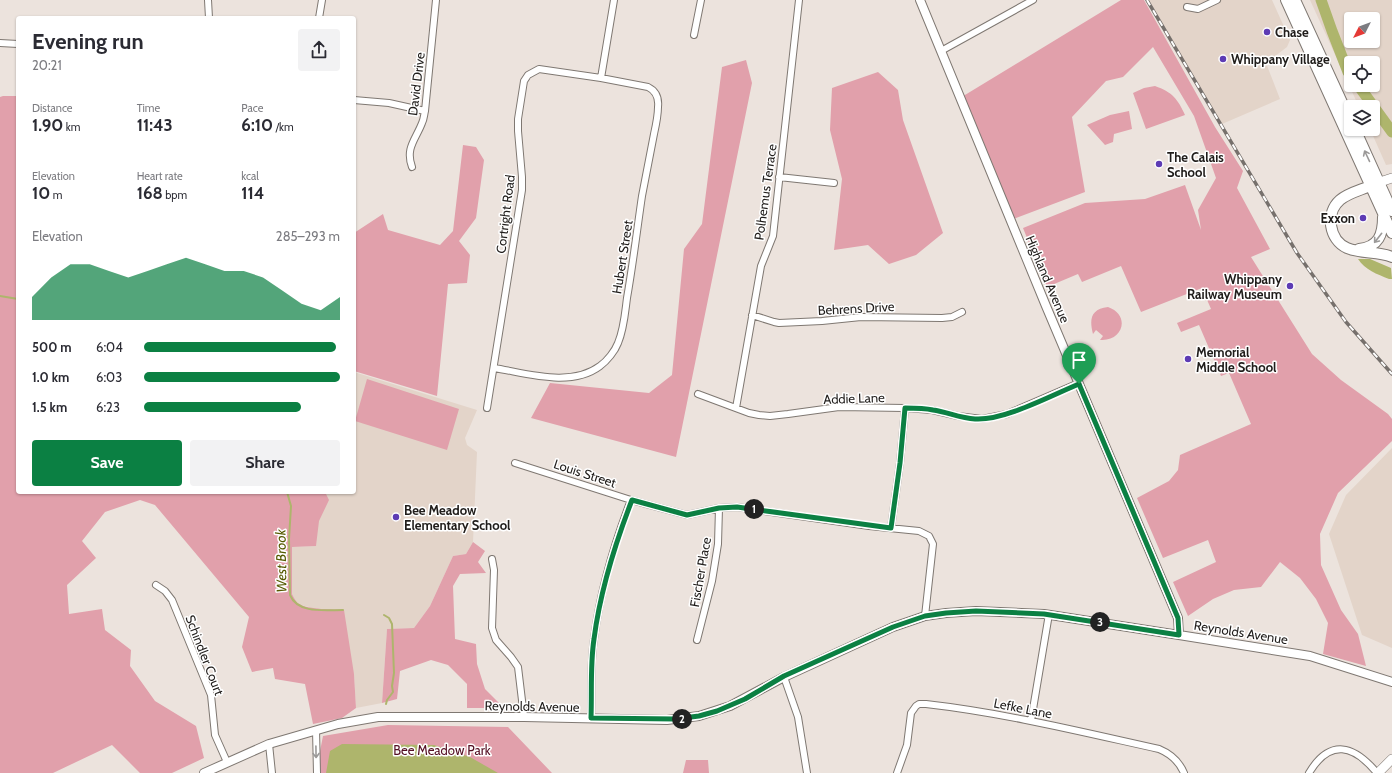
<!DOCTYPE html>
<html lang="en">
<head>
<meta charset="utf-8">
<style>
  body { margin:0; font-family:Cabin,sans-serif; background:#f2f2f3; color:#2b2b33; height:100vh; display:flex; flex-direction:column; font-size:15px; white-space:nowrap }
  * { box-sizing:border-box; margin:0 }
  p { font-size:13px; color:#7c7c81 }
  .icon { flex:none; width:22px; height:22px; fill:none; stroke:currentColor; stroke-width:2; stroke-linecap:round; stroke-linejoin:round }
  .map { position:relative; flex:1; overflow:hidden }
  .side { position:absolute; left:16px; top:16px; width:340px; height:478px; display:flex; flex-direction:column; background:#fff; border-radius:4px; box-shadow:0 1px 3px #0004 }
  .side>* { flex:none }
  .needle { width:26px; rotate:228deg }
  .fabs { position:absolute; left:1344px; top:12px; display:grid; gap:8px }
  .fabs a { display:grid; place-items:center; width:36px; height:36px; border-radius:4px; background:#fff; box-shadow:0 1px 3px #0004; font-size:20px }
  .pin { position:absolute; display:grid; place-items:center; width:34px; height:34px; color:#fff; margin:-41px -17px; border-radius:50% 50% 50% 0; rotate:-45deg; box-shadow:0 0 4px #0007 }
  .pin .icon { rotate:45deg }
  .km { position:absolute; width:20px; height:20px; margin:-10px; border-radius:50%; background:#222; color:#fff; font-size:11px; line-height:20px; text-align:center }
  .round { display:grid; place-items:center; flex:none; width:42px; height:42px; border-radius:4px; background:#f2f2f3 }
  .summary { display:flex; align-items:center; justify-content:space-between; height:68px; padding:0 16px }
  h1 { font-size:22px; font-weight:700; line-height:30px }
  .metrics { display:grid; grid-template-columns:repeat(3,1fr); gap:6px; height:68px; padding:4px 16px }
  .metrics div { display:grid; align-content:center }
  .metrics b { font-size:17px; font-weight:700 }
  .metrics small { font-size:11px; font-weight:400 }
  .metrics p { font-size:11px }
  .chart { height:112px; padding:8px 16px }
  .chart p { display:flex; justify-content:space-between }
  .chart svg { width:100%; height:72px; margin-top:4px; fill:#0b8043; opacity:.7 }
  .action { display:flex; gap:8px; margin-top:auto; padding:8px 16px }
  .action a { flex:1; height:46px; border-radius:4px; background:#0b8043; color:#fff; font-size:16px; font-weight:700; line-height:46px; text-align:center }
  .action a+a { background:#f2f2f3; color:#2b2b33 }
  ul { padding:0 16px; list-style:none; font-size:13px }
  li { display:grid; grid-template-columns:64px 48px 1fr; align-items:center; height:30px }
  li i { height:10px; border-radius:5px; background:#0b8043 }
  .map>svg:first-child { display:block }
  .built { fill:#e3d4c9; fill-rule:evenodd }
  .green { fill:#e1a0ab }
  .water { fill:#aeb56c }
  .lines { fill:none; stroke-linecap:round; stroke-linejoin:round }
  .stream { stroke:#aeb56c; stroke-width:2 }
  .river { stroke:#aeb56c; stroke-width:11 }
  .minor-casing { stroke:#7f7872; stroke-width:8 }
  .tertiary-casing { stroke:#7f7872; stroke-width:10 }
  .secondary-casing { stroke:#7f7872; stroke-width:10 }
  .primary-casing { stroke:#7f7872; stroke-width:12 }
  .minor { stroke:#fff; stroke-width:6 }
  .tertiary { stroke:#fff; stroke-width:8 }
  .secondary { stroke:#fff; stroke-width:9 }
  .primary { stroke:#fff; stroke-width:10 }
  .rail-casing { stroke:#76706c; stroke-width:3.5 }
  .rail { stroke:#fff; stroke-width:2; stroke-dasharray:6; stroke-linecap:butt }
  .oneway { stroke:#9b9998 }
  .route-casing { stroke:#fff; stroke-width:8 }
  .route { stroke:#0b8043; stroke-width:5 }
  .poi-dot { fill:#5d3bb4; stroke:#fff; stroke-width:1.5 }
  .labels { text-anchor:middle; stroke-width:3; stroke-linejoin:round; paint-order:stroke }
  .poi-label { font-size:13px; font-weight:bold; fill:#201d1b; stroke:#fff; text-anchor:start }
  .street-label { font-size:13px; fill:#201d1b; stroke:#fff }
  .park-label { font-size:13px; fill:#540f23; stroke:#fff }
  .water-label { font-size:14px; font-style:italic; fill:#555900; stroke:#fff }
</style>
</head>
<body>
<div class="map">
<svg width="1392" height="773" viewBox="0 0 1392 773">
  <rect width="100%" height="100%" fill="#ece3dd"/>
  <path class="built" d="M1148,0H1272L1290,40L1287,47L1266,63L1280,99L1222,124Z
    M1310,0H1392V164L1386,165L1370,129H1373V107H1359ZM1351,19H1373V41H1351ZM1351,63H1373V85H1351Z
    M354,372L477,410L465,438L467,445L477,452L473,542L466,554L453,556L430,606L414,628L387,629L382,703L356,708L354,674L309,607L300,605L295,600L292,594L291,571L292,547L316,546L318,492H354Z
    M1392,448V648L1362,635L1329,534L1346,495Z"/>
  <path class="green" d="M1121,0H1144L1215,127L1243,171L1237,188L1270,249L1251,257L1312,354L1341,380L1388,414L1392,419V441L1338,493L1320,534L1321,565L1341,610L1358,634L1366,666L1323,654L1328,623L1316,599L1300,578L1280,562L1261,587L1234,590L1213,599L1188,616L1173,582L1216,562L1208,540L1163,558L1137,498L1169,481L1178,470L1180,455L1251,424L1229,373L1221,376L1199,325L1181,332L1177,323L1211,309L1202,288L1141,312L1121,266L1082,282L1078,274L1047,287L1023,228L1085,203L1145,199L1185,185L1201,230L1198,210L1216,178L1194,116L1153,47L1123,77L1106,81L1072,117L1085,192L1011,220L960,98Z
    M746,60L752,83L676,457L531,418L550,383L649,393L672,375L684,249L702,224L722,67Z
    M878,72L898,90L903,120L943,233L916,255L889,264L868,245L834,250L842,179L830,130L832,88Z
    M1155,86C1172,92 1178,99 1185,115L1146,129L1133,93L1144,88Z
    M3,96H18V492H325L329,500L319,521L316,546L292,547V594C294,598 296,602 299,604C309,610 333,609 344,610L354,674L356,708L342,718L313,724L305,684L275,679L273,668L252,672L242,647L249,617L155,505L140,500L105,512L82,541L96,558L67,585L69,614L102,609L105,630L131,650L130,666L155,701L196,726L204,758L172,773H140L112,745L53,773H0V97Z
    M1129,111L1132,129L1114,134L1113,142L1105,145L1087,125L1110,115Z
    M463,145L476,147L484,160L476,218L459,241L470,255L467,283L448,284L437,396L354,371V233L383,214L388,230L440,245L453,231Z
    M1108,307C1131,315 1123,342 1100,340L1103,336L1096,330L1093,334C1089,319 1091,309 1108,307Z
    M367,379L459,409L447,450L355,421Z
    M473,542L485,551L478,562L486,573L460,574L453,586L455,639L476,644L477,664L485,689L504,708H467V684L448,665L431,660L400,671L397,699L382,703L387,629L414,628L430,606L453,556L466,554Z
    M388,725L508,727L552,773H321L319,756L323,736Z
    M686,760H708L709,773H683Z"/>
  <path class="water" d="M1358,259H1370L1391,268L1392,279H1389C1377,274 1365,270 1358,259Z
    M342,744L434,745L470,757L498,773H326L330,751Z"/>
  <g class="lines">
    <path class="stream" d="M0,296L18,299
      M287,492L291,506L289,539L290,595C298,614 325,610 343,610
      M384,615L389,618L392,624L394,673L392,686L393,692L387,700L386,704"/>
    <path class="river" d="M1321,0L1332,31L1348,72L1351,76
      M1358,85L1392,132"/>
    <g class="minor-casing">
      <path id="minor" d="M208,0L209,18
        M1187,7L1198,9L1217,0
        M319,18L322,0
        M694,35L701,0
        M0,43L18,44
        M941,51L1033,0
        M601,78L614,0
        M354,100L389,103L425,111
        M412,167C405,148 416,139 422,123C424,119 424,115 425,111L436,0
        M779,177L834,183
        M752,315L774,322L779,323L822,321L861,317L942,318L952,317L962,312
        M698,394L749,413L759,415L770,416L788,414L839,407L905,408L932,410L958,416L982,419L1007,414L1079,383
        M487,408L522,190V177L518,131V119L524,81L528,75L539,69L601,78L648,87C656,91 659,98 658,107C658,116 656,125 654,134C650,155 646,176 642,196C637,230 633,264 627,298C625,313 624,329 618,343C615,351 607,361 600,366C571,388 526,373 494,368
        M736,408L761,266L773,236L799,0
        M515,463L631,500L687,515L719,508L737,507L869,526L919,531L929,536L933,544L925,616
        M891,528L900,463L905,408
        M492,559L494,570L492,628L496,640L511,657L518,667L524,717
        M156,585L165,591L172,600L211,695L215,735L227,762
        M697,640L712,581L718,544L719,508
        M784,677L798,717L807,773
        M591,718C592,692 590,665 594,639C600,592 614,544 631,500
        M1031,721L1049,614
        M316,730L317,773
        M269,744L272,773
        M897,773L907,745L911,713L916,706L919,704H926C1005,713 1082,732 1159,749C1171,754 1179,761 1184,773
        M1309,773C1330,738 1354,745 1377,773"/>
    </g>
    <g class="tertiary-casing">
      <path id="tertiary" d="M920,0L1046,306L1178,618L1179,635
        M204,773L269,744L338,724L378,717H524L667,720L699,716L730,706L784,677L893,627L925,616L946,613L976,611L1044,614L1179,635L1310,656L1392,682"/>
    </g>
    <g class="secondary-casing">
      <path id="secondary" d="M1374,184L1392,178
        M1378,773L1392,759"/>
    </g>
    <g class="primary-casing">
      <path id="primary" d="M1286,0L1392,233
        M1295,0L1351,122
        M1355,129L1392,211
        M1370,186C1361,190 1348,193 1340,200C1325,213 1329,240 1347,248C1361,254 1378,251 1392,257
        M1359,249C1379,247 1383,234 1383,217"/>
    </g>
    <use href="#minor" class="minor"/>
    <use href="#tertiary" class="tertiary"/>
    <use href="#secondary" class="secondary"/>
    <use href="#primary" class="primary"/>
    <g class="rail-casing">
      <path id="rail" d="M1147,0L1297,253L1346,322L1392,374"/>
    </g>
    <use href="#rail" class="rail"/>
  </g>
  <defs><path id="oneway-shaft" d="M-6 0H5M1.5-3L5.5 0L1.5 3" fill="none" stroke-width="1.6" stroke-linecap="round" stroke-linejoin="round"/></defs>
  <g class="oneway">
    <use href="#oneway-shaft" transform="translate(1367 156) rotate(-115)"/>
    <use href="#oneway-shaft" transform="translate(1378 238) rotate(128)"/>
    <use href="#oneway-shaft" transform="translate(316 752) rotate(89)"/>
  </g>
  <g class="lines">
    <g class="route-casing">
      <path id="route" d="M1079,384L1178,618L1179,635L1044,614L976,611L946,613L925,616L893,627L784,676L745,699L717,711L699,716L675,719L591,718C592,692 590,665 594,639C600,592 615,544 632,500L687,515L719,508L737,507L891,528L900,463L905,408C914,408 924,408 933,410C947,412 960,418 975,419C1004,421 1052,395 1079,384Z"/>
    </g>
    <use href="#route" class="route"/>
  </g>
  <g class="poi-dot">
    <circle cx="1267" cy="32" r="4"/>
    <circle cx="1223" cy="59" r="4"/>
    <circle cx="1159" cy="164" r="4"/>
    <circle cx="1363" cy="218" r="4"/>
    <circle cx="1290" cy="286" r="4"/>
    <circle cx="1188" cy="359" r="4"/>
    <circle cx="396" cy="517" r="4"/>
  </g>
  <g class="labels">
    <g class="poi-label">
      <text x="1275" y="37">Chase</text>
      <text x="1231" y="64">Whippany Village</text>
      <text x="1167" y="162">The Calais<tspan x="1167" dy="15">School</tspan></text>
      <text x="1355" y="223" text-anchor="end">Exxon</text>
      <text x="1282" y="284" text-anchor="end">Whippany<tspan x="1282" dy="15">Railway Museum</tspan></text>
      <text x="1196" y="357">Memorial<tspan x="1196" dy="15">Middle School</tspan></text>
      <text x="404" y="515">Bee Meadow<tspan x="404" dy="15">Elementary School</tspan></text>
    </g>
    <g class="street-label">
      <text transform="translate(416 84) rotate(-83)" y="5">David Drive</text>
      <text transform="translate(765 192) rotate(-82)" y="5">Polhemus Terrace</text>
      <text transform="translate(505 214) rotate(-83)" y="5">Cortright Road</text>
      <text transform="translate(622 257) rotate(-81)" y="5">Hubert Street</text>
      <text transform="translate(1048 279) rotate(67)" y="5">Highland Avenue</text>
      <text transform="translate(856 308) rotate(-3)" y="5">Behrens Drive</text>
      <text transform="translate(854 398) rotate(-2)" y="5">Addie Lane</text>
      <text transform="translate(585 473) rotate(18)" y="5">Louis Street</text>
      <text transform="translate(700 572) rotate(-80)" y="5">Fischer Place</text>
      <text transform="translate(1241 632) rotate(9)" y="5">Reynolds Avenue</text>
      <text transform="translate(205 655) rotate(69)" y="5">Schindler Court</text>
      <text transform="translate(532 706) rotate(1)" y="5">Reynolds Avenue</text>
      <text transform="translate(1023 708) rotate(11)" y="5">Lefke Lane</text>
    </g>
    <g class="park-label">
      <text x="442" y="755">Bee Meadow Park</text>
    </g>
    <g class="water-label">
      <text transform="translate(281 561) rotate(-91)" y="5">West Brook</text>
    </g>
  </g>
</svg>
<div class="fabs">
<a><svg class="needle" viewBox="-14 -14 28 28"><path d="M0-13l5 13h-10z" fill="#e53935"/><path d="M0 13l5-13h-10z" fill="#7c7c81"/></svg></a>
<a><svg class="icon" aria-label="locate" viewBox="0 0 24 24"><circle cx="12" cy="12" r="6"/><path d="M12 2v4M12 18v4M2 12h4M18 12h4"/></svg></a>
<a><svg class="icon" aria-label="layers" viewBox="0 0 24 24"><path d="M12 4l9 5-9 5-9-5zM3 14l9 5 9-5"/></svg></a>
</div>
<div class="pin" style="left:1079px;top:384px;background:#1e9e55"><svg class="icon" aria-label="arrive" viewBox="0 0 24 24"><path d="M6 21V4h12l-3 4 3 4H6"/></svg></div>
<b class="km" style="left:754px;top:509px">1</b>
<b class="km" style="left:682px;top:719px">2</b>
<b class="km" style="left:1100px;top:622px">3</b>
<section class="side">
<div class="summary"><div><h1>Evening run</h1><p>20:21</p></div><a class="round"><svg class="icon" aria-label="share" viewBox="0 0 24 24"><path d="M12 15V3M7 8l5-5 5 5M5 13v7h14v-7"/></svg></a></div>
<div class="metrics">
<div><p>Distance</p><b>1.90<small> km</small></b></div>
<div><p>Time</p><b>11:43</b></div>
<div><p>Pace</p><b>6:10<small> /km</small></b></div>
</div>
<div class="metrics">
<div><p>Elevation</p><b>10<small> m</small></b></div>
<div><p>Heart rate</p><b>168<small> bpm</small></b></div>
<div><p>kcal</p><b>114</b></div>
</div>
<div class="chart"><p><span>Elevation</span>285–293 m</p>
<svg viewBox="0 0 160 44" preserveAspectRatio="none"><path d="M0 44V30L10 18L20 10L30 10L40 14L50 18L60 14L70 10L80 6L90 10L100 14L110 14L120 18L130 26L140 34L150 38L160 30V44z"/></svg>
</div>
<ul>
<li><b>500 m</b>6:04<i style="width:98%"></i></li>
<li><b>1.0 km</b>6:03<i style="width:100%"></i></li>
<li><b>1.5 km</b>6:23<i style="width:80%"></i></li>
</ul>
<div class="action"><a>Save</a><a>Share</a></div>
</section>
</div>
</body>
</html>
